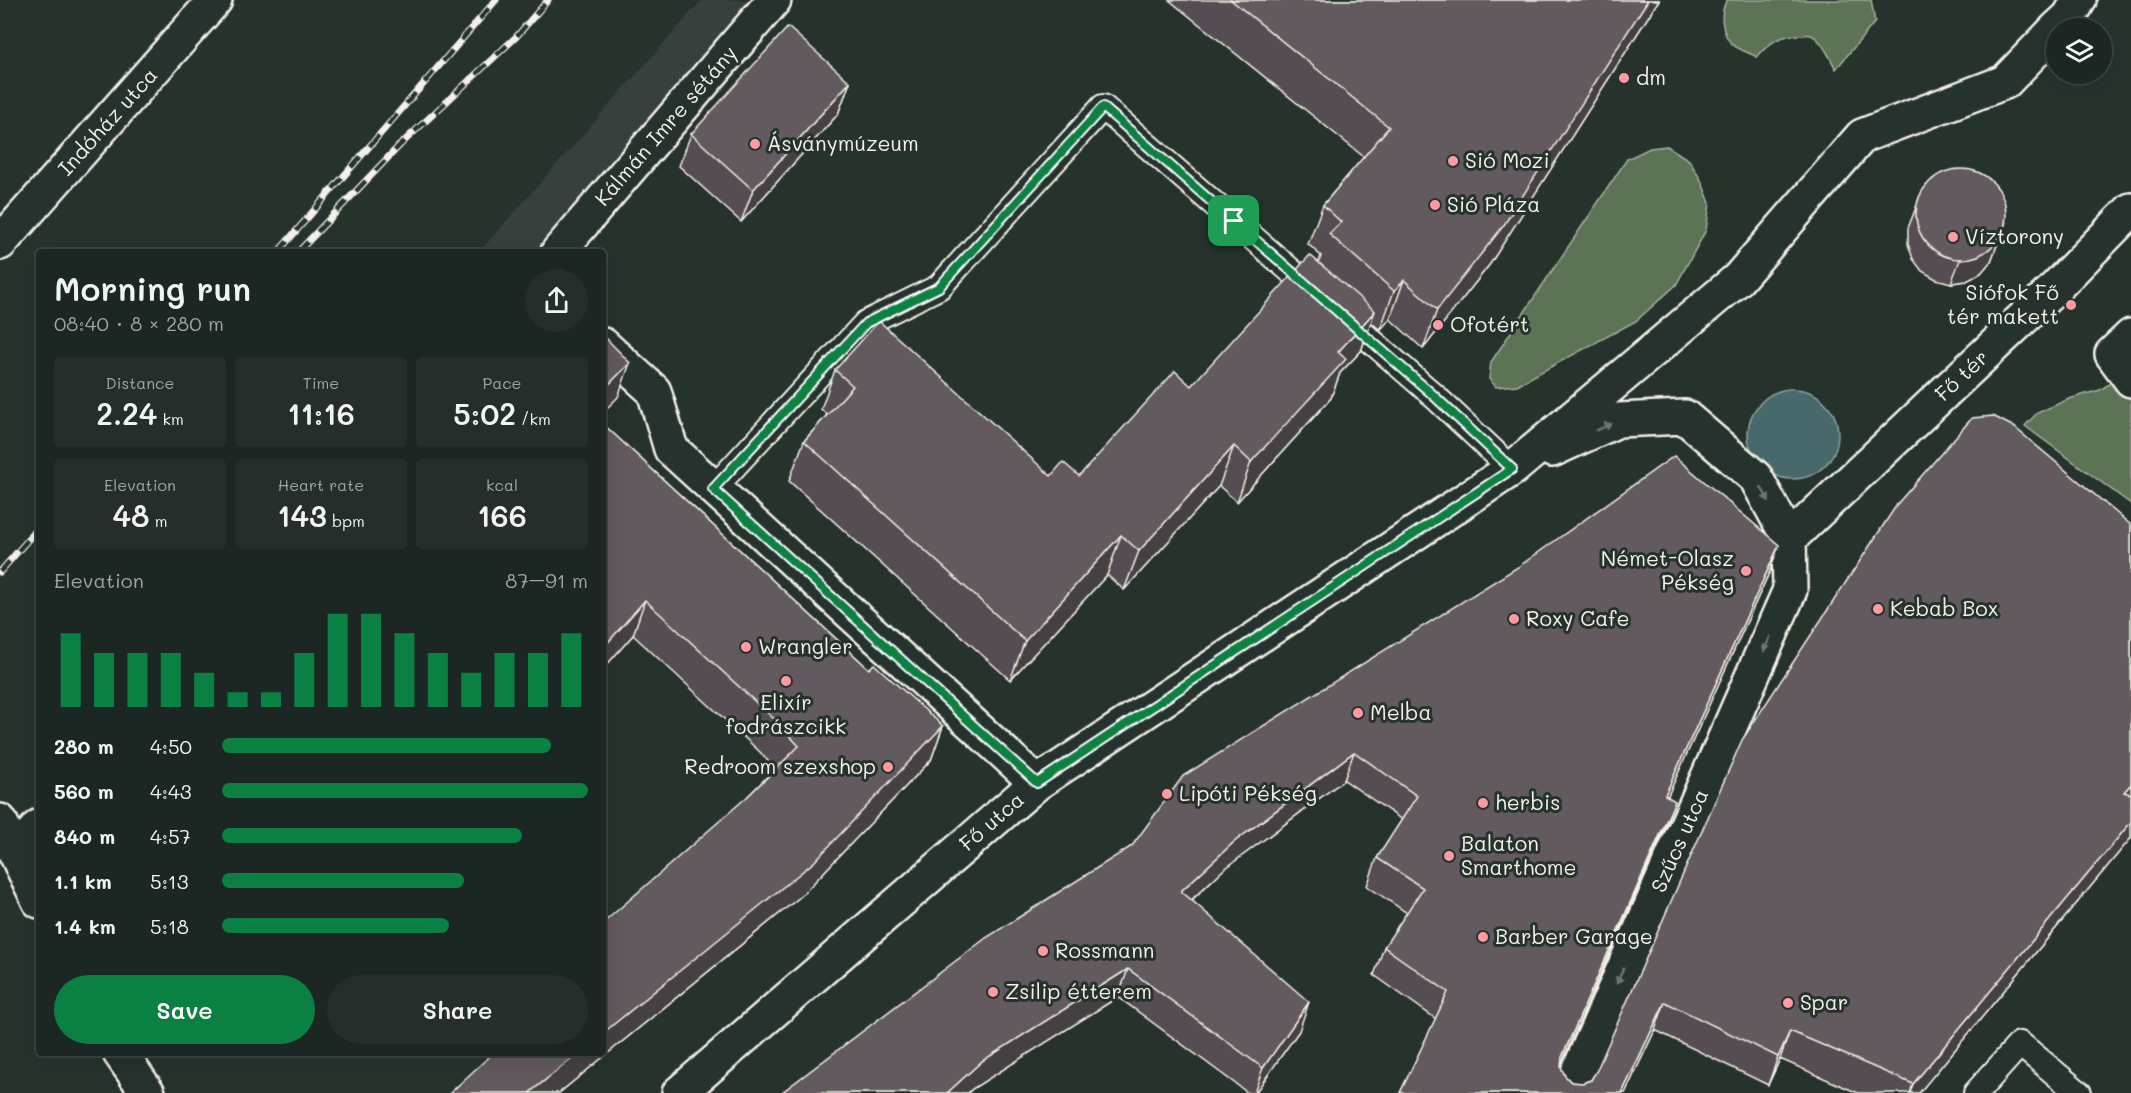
<!DOCTYPE html>
<html lang="en">
<head>
<meta charset="utf-8">
<style>
  body { margin:0; font-family:Mali,sans-serif; background:#252e2a; color:#f1f3f6; height:100vh; display:flex; flex-direction:column; font-size:22px; white-space:nowrap }
  * { box-sizing:border-box; margin:0 }
  p { font-size:20px; color:#a0a5a5 }
  .icon { flex:none; width:33px; height:33px; fill:none; stroke:currentColor; stroke-width:2; stroke-linecap:round; stroke-linejoin:round }
  .map { position:relative; flex:1; overflow:hidden }
  .side { position:absolute; left:36px; top:249px; width:570px; height:807px; display:flex; flex-direction:column; background:#1c2622; border-radius:6px; box-shadow:0 6px 24px #0002,0 0 0 2px #3a4340 }
  .side>* { flex:none }
  .controls { position:absolute; left:2046px; top:18px; display:grid; gap:12px }
  .controls a { display:grid; place-items:center; width:66px; height:66px; border-radius:50%; background:#1c2622; box-shadow:0 6px 24px #0002,0 0 0 2px #3a4340; font-size:30px }
  .pin { position:absolute; display:grid; place-items:center; width:51px; height:51px; color:#fff; margin:-26px; border-radius:12px; box-shadow:0 3px 9px #0006 }
  .round { display:grid; place-items:center; flex:none; width:63px; height:63px; border-radius:32px; background:#252e2a }
  .overview { display:flex; align-items:center; justify-content:space-between; height:102px; padding:0 18px }
  h1 { font-size:33px; font-weight:600; line-height:45px }
  .figures { display:grid; grid-template-columns:repeat(3,1fr); gap:9px; height:102px; padding:6px 18px }
  .figures div { display:grid; align-content:center; border-radius:6px; background:#252e2a; text-align:center }
  .figures b { font-size:30px; font-weight:600 }
  .figures small { font-size:16px; font-weight:400 }
  .figures p { font-size:16px }
  .chart { height:168px; padding:12px 18px }
  .chart p { display:flex; justify-content:space-between }
  .chart svg { width:100%; height:108px; margin-top:6px; stroke:#0b8043; stroke-width:6 }
  .button { display:flex; gap:12px; margin-top:auto; padding:12px 18px }
  .button a { flex:1; height:69px; border-radius:36px; background:#0b8043; color:#fff; font-size:24px; font-weight:600; line-height:69px; text-align:center }
  .button a+a { background:#252e2a; color:#f1f3f6 }
  ul { padding:0 18px; list-style:none; font-size:20px }
  li { display:grid; grid-template-columns:96px 72px 1fr; align-items:center; height:45px }
  li i { height:15px; border-radius:8px; background:#0b8043 }
  .map>svg:first-child { display:block }
  .built { fill:#383f3c }
  .green { fill:#5d7357; stroke:#a8b2a0; stroke-width:1.5 }
  .water { fill:#46696c; stroke:#8c9f9e; stroke-width:1.5 }
  .lines { fill:none; stroke-linecap:round; stroke-linejoin:round }
  .lane-casing { stroke:#f4f1e8; stroke-width:28 }
  .street-casing { stroke:#f4f1e8; stroke-width:38 }
  .lane { stroke:#26332d; stroke-width:24 }
  .street { stroke:#26332d; stroke-width:33 }
  .rail-casing { stroke:#f4f1e8; stroke-width:7 }
  .rail { stroke:#26332d; stroke-width:4.5; stroke-dasharray:14; stroke-linecap:butt }
  .wall { fill:#554d53; stroke:#f4f1e8; stroke-width:1.5 }
  .shaded-wall { fill:#453f43; stroke:#f4f1e8; stroke-width:1.5 }
  .building { fill:#635a60; stroke:#f4f1e8; stroke-width:1.5 }
  .oneway { fill:#6e766e }
  .route-casing { stroke:#fff; stroke-width:12 }
  .route { stroke:#0b8043; stroke-width:8 }
  .poi-dot { fill:#ff9aa2; stroke:#26332d; stroke-width:2 }
  .labels { text-anchor:middle; stroke-width:6; stroke-linejoin:round; paint-order:stroke }
  .poi-label { font-size:21px; fill:#f4f1e8; stroke:#26332d; text-anchor:start }
  .street-label { font-size:21px; fill:#f4f1e8; stroke:#26332d }
</style>
</head>
<body>
<div class="map">
<svg width="2131" height="1093" viewBox="0 0 2131 1093">
  <rect width="100%" height="100%" fill="#26332d"/>
  <filter id="ink" filterUnits="userSpaceOnUse"><feTurbulence type="fractalNoise" baseFrequency=".0167" numOctaves="2"/><feDisplacementMap in="SourceGraphic" scale="12" xChannelSelector="R" yChannelSelector="G"/><feConvolveMatrix kernelMatrix="1 2 1 2 8 2 1 2 1" color-interpolation-filters="sRGB"/></filter>
  <g filter="url(#ink)">
    <path class="built" d="M702,0H795L581,252H479Z"/>
    <path class="green" d="M1727,0H1871L1875,22L1836,69C1830,59 1823,40 1811,35C1808,34 1805,35 1802,35C1781,34 1770,42 1757,57C1750,53 1740,50 1734,46C1721,35 1719,13 1727,0Z
      M1667,146L1689,160L1701,180L1710,203L1706,230L1676,285L1636,321L1517,385L1496,387L1489,379L1491,362L1627,159L1650,148Z
      M2131,370V504L2025,426L2037,413L2069,399L2100,390Z"/>
    <path class="water" d="M1748 434a45 45 0 1 1 90 0a45 45 0 1 1-90 0Z"/>
    <g class="lines">
      <g class="lane-casing">
        <path id="lane" d="M713,489L866,323L939,287L1103,107L1431,393L1512,469
          M1976,1093L2020,1044L2079,1093"/>
      </g>
      <g class="street-casing">
        <path id="street" d="M2057,28L2069,17L2079,0
          M0,243L215,0
          M558,252L774,0
          M2131,336L2112,354L2131,380
          M603,345L654,391L671,449L1037,783
          M1552,450L1618,420L1685,417L1756,478L1789,539L1790,590L1569,1093
          M1789,539L2051,292L2131,210
          M0,821L39,901
          M15,853L39,826
          M120,1053L148,1093
          M679,1093L1037,783L1512,469L1738,279L1862,136L2005,82L2056,29"/>
      </g>
      <use href="#lane" class="lane"/>
      <use href="#street" class="street"/>
      <g class="rail-casing">
        <path id="rail" d="M278,252L496,0
          M298,252L400,145L516,37L548,0
          M0,572L39,527"/>
      </g>
      <use href="#rail" class="rail"/>
    </g>
    <path class="wall" d="M1169,0H1659L1490,264L1423,349L1390,319L1380,330L1371,322L1361,351L1340,373L1331,398L1237,502L1219,486L1124,590L1107,575L1010,680L789,481L804,441L827,415L821,409L835,370L1051,476H1079L1191,386L1319,262L1321,256L1308,244L1323,205L1364,157Z
      M850,82L838,114L741,222L679,166L691,134Z
      M1917,205L2005,224L1991,261L1981,273L1967,281L1951,283L1936,279L1922,271L1913,259L1908,244V228Z
      M603,424L869,669L943,726L931,760L801,896L559,1093H450L603,1053L748,796L775,769L760,752L633,635L603,669Z
      M2131,525V838L1919,1093H1858L1780,1059L1768,1085L1655,1030L1625,1093H1400L1436,1019L1374,975L1384,947L1407,913L1367,886L1377,858L1402,820L1344,780L1223,870L1192,900L1299,1031L1255,1093H1248L1118,997L972,1089L968,1093H781L1132,846L1769,573L1667,797L1664,829L1561,1064V1067L1565,1076L1571,1082L1582,1083L1591,1080L1596,1072Z"/>
    <path class="shaded-wall" d="M1648,0H1659L1490,264L1423,349L1437,310Z
      M850,82L838,114L741,222L753,190Z
      M2005,224L1991,261L1981,273L1967,281L1951,283L1960,260Z
      M1404,280L1390,319L1380,330L1394,291Z
      M1375,311L1361,351L1340,373L1331,398L1237,502L1251,462L1338,352Z
      M630,363L618,397L603,412V390Z
      M1234,446L1219,486L1124,590L1139,551Z
      M1121,535L1107,575L1010,680L1025,641Z
      M1779,545L1769,573L1655,824L1665,795Z
      M645,600L633,635L603,669V648Z
      M943,726L931,760L801,896L559,1093H529L579,1053H603V1033Z
      M1354,752L1344,780L1223,870L1171,919L1181,891L1234,842Z
      M2131,784V799L2124,792Z
      M1675,801L1664,829L1552,1085L1562,1057Z
      M2131,822V838L1919,1093H1910L1913,1084Z
      M1128,969L1118,997L972,1089L968,1093H947L982,1061Z
      M1309,1002L1299,1031L1255,1093H1254L1263,1068Z
      M1665,1002L1655,1030L1625,1093H1622Z
      M1790,1031L1780,1059L1768,1085L1778,1057Z"/>
    <path class="building" d="M1231,0H1648L1504,225L1437,310L1404,280L1394,291L1329,234L1341,222L1323,205L1389,127Z
      M788,27L850,82L753,190L691,134Z
      M1916 214a45 45 0 1 1 90 0a45 45 0 1 1-90 0Z
      M1310,255L1375,311L1338,352L1346,359L1251,462L1234,446L1139,551L1121,535L1025,641L804,441L853,386L835,370L879,321L1051,476L1063,462L1079,476L1175,371L1191,386Z
      M603,335L630,363L603,390Z
      M1993,416L2014,427L2131,525V784L2124,792L2131,794V822L1913,1084L1790,1031L1778,1057L1665,1002L1622,1093H1400L1448,992L1384,947L1423,888L1377,858L1417,796L1354,752L1234,842L1181,891L1309,1002L1263,1068L1128,969L982,1061L947,1093H781L986,938L1132,846L1183,776L1518,567L1674,456L1779,545L1665,795L1675,801L1562,1057L1561,1067L1565,1076L1571,1082L1582,1083L1591,1080L1596,1072L1742,740L1898,503L1972,418Z
      M603,424L869,669L874,664L943,726L814,862L603,1033V923L748,796L799,746L773,718L645,600L603,648Z
      M493,1053H579L529,1093H450Z"/>
    <defs><path id="oneway-solid" d="M-6-.8H1V-3.2L6.5 0L1 3.2V.8H-6Z" transform="scale(1.5)"/></defs>
    <g class="oneway">
      <use href="#oneway-solid" transform="translate(1604 427) rotate(-25)"/>
      <use href="#oneway-solid" transform="translate(1765 494) rotate(61)"/>
      <use href="#oneway-solid" transform="translate(1767 644) rotate(114)"/>
      <use href="#oneway-solid" transform="translate(1620 976) rotate(114)"/>
    </g>
  </g>
  <g class="lines" filter="url(#ink)">
    <g class="route-casing">
      <path id="route" d="M1103,107L1431,393L1512,469L1037,783L713,489L866,323L939,287Z"/>
    </g>
    <use href="#route" class="route"/>
  </g>
  <g class="poi-dot">
    <circle cx="1624" cy="78" r="6"/>
    <circle cx="755" cy="144" r="6"/>
    <circle cx="1453" cy="161" r="6"/>
    <circle cx="1435" cy="205" r="6"/>
    <circle cx="1953" cy="237" r="6"/>
    <circle cx="2071" cy="305" r="6"/>
    <circle cx="1438" cy="325" r="6"/>
    <circle cx="1746" cy="571" r="6"/>
    <circle cx="1878" cy="609" r="6"/>
    <circle cx="1514" cy="619" r="6"/>
    <circle cx="746" cy="647" r="6"/>
    <circle cx="786" cy="681" r="6"/>
    <circle cx="1358" cy="713" r="6"/>
    <circle cx="888" cy="767" r="6"/>
    <circle cx="1167" cy="794" r="6"/>
    <circle cx="1483" cy="803" r="6"/>
    <circle cx="1449" cy="856" r="6"/>
    <circle cx="1483" cy="937" r="6"/>
    <circle cx="1043" cy="951" r="6"/>
    <circle cx="993" cy="992" r="6"/>
    <circle cx="1788" cy="1003" r="6"/>
  </g>
  <g class="labels">
    <g class="poi-label">
      <text x="1636" y="85">dm</text>
      <text x="767" y="151">Ásványmúzeum</text>
      <text x="1465" y="168">Sió Mozi</text>
      <text x="1447" y="212">Sió Pláza</text>
      <text x="1965" y="244">Víztorony</text>
      <text x="2059" y="300" text-anchor="end">Siófok Fő<tspan x="2059" dy="24">tér makett</tspan></text>
      <text x="1450" y="332">Ofotért</text>
      <text x="1734" y="566" text-anchor="end">Német-Olasz<tspan x="1734" dy="24">Pékség</tspan></text>
      <text x="1890" y="616">Kebab Box</text>
      <text x="1526" y="626">Roxy Cafe</text>
      <text x="758" y="654">Wrangler</text>
      <text x="786" y="710" text-anchor="middle">Elixír<tspan x="786" dy="24">fodrászcikk</tspan></text>
      <text x="1370" y="720">Melba</text>
      <text x="876" y="774" text-anchor="end">Redroom szexshop</text>
      <text x="1179" y="801">Lipóti Pékség</text>
      <text x="1495" y="810">herbis</text>
      <text x="1461" y="851">Balaton<tspan x="1461" dy="24">Smarthome</tspan></text>
      <text x="1495" y="944">Barber Garage</text>
      <text x="1055" y="958">Rossmann</text>
      <text x="1005" y="999">Zsilip étterem</text>
      <text x="1800" y="1010">Spar</text>
    </g>
    <g class="street-label">
      <text transform="translate(108 122) rotate(-48)" y="7">Indóház utca</text>
      <text transform="translate(666 126) rotate(-49)" y="7">Kálmán Imre sétány</text>
      <text transform="translate(1962 376) rotate(-43)" y="7">Fő tér</text>
      <text transform="translate(992 822) rotate(-41)" y="7">Fő utca</text>
      <text transform="translate(1680 841) rotate(-66)" y="7">Szűcs utca</text>
    </g>
  </g>
</svg>
<div class="controls">
<a><svg class="icon" aria-label="layers" viewBox="0 0 24 24"><path d="M12 4l9 5-9 5-9-5zM3 14l9 5 9-5"/></svg></a>
</div>
<div class="pin" style="left:1234px;top:221px;background:#1e9e55"><svg class="icon" aria-label="arrive" viewBox="0 0 24 24"><path d="M6 21V4h12l-3 4 3 4H6"/></svg></div>
<section class="side">
<div class="overview"><div><h1>Morning run</h1><p>08:40 · 8 × 280 m</p></div><a class="round"><svg class="icon" aria-label="share" viewBox="0 0 24 24"><path d="M12 15V3M7 8l5-5 5 5M5 13v7h14v-7"/></svg></a></div>
<div class="figures">
<div><p>Distance</p><b>2.24<small> km</small></b></div>
<div><p>Time</p><b>11:16</b></div>
<div><p>Pace</p><b>5:02<small> /km</small></b></div>
</div>
<div class="figures">
<div><p>Elevation</p><b>48<small> m</small></b></div>
<div><p>Heart rate</p><b>143<small> bpm</small></b></div>
<div><p>kcal</p><b>166</b></div>
</div>
<div class="chart"><p><span>Elevation</span>87–91 m</p>
<svg viewBox="0 0 160 44" preserveAspectRatio="none"><path d="M5 44V14M15 44V22M25 44V22M35 44V22M45 44V30M55 44V38M65 44V38M75 44V22M85 44V6M95 44V6M105 44V14M115 44V22M125 44V30M135 44V22M145 44V22M155 44V14"/></svg>
</div>
<ul>
<li><b>280 m</b>4:50<i style="width:90%"></i></li>
<li><b>560 m</b>4:43<i style="width:100%"></i></li>
<li><b>840 m</b>4:57<i style="width:82%"></i></li>
<li><b>1.1 km</b>5:13<i style="width:66%"></i></li>
<li><b>1.4 km</b>5:18<i style="width:62%"></i></li>
</ul>
<div class="button"><a>Save</a><a>Share</a></div>
</section>
</div>
</body>
</html>
